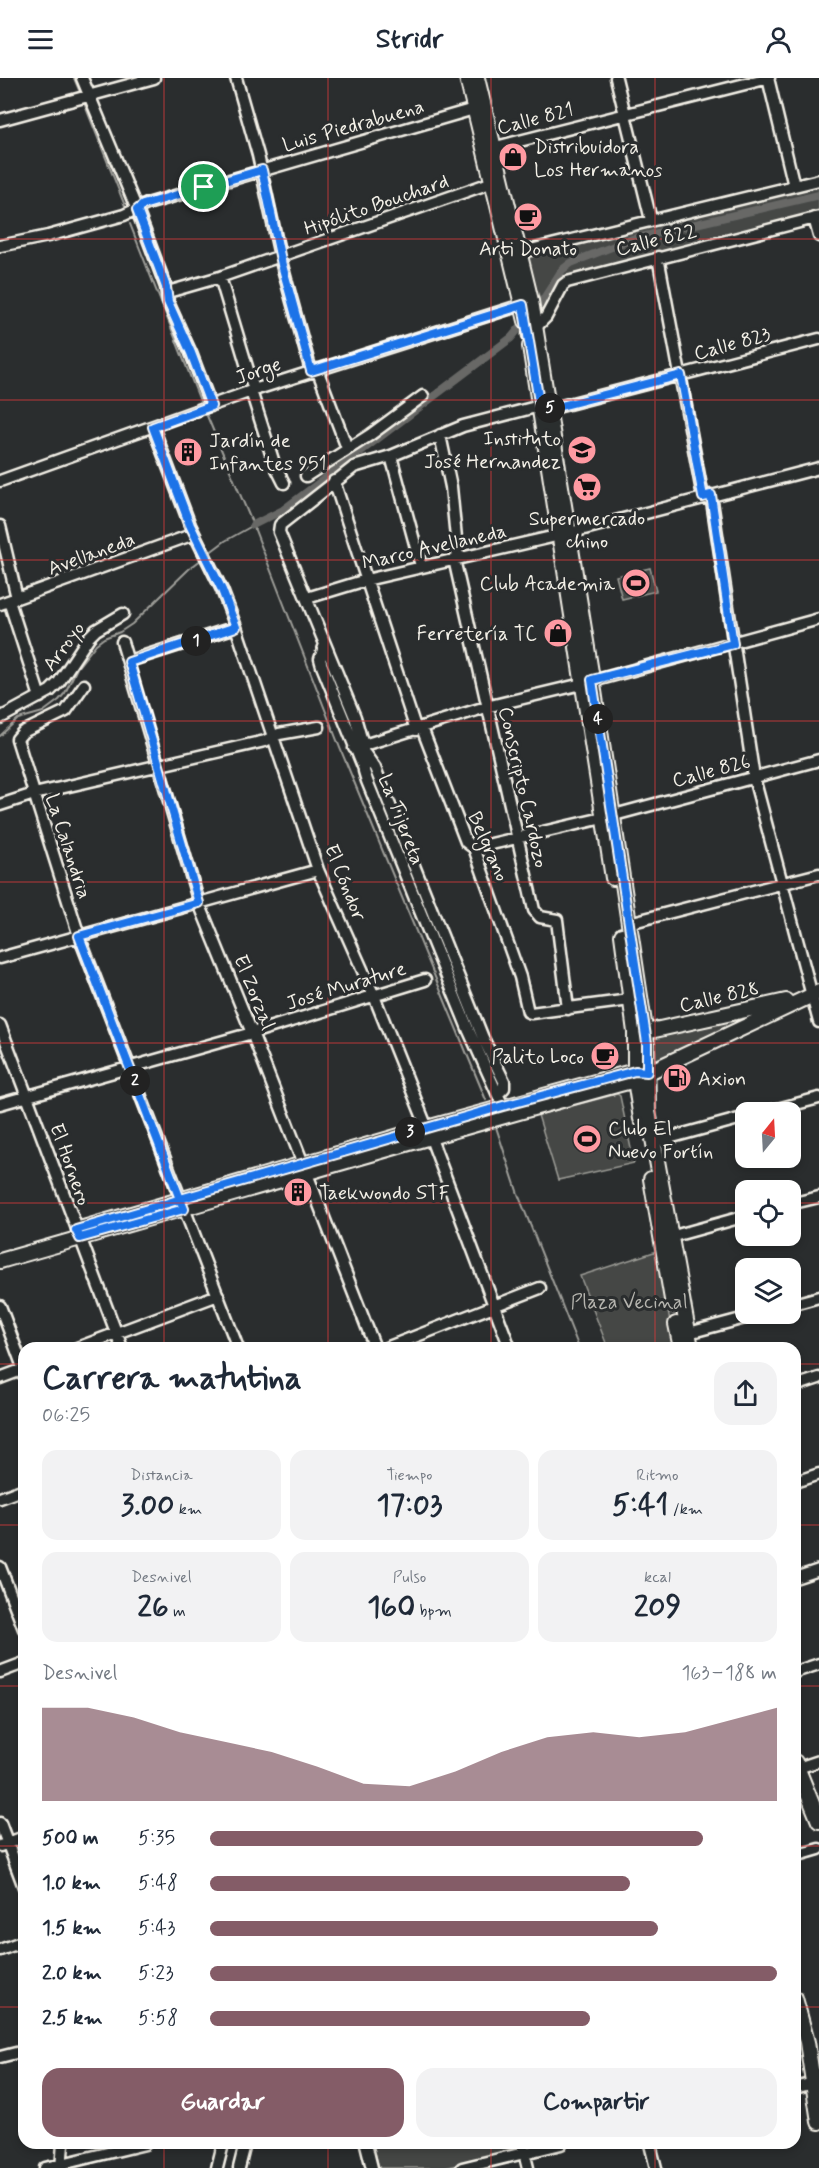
<!DOCTYPE html>
<html lang="es">
<head>
<meta charset="utf-8">
<style>
  body { margin:0; font-family:Mynerve,sans-serif; background:#f2f2f3; color:#1f2937; height:100vh; display:flex; flex-direction:column; font-size:22px; white-space:nowrap }
  * { box-sizing:border-box; margin:0 }
  p { font-size:20px; color:#747a83 }
  .icon { flex:none; width:33px; height:33px; fill:none; stroke:currentColor; stroke-width:2; stroke-linecap:round; stroke-linejoin:round }
  .map { position:relative; flex:1; overflow:hidden }
  .drawer { position:absolute; left:18px; top:1264px; width:783px; height:807px; display:flex; flex-direction:column; background:#fff; border-radius:18px; box-shadow:0 3px 9px #0003 }
  .drawer>* { flex:none }
  .needle { width:39px; rotate:18deg }
  .tools { position:absolute; left:735px; top:1024px; display:grid; gap:12px }
  .tools a { display:grid; place-items:center; width:66px; height:66px; border-radius:12px; background:#fff; box-shadow:0 3px 9px #0003; font-size:30px }
  .pin { position:absolute; display:grid; place-items:center; width:51px; height:51px; color:#fff; margin:-26px; border:3px solid #fff; border-radius:50%; box-shadow:0 2px 6px #0007 }
  .km { position:absolute; width:30px; height:30px; margin:-15px; border-radius:50%; background:#222; color:#fff; font-size:16px; line-height:30px; text-align:center }
  .round { display:grid; place-items:center; flex:none; width:63px; height:63px; border-radius:18px; background:#f2f2f3 }
  .headline { display:flex; align-items:center; justify-content:space-between; height:102px; padding:0 24px }
  h1 { font-size:33px; font-weight:800; line-height:45px }
  .figures { display:grid; grid-template-columns:repeat(3,1fr); gap:9px; height:102px; padding:6px 24px }
  .figures div { display:grid; align-content:center; border-radius:15px; background:#f2f2f3; text-align:center }
  .figures b { font-size:30px; font-weight:800 }
  .figures small { font-size:16px; font-weight:400 }
  .figures p { font-size:16px }
  .chart { height:168px; padding:12px 24px }
  .chart p { display:flex; justify-content:space-between }
  .chart svg { width:100%; height:108px; margin-top:6px; fill:#845c67; opacity:.7 }
  .cta { display:flex; gap:12px; margin-top:auto; padding:12px 24px }
  .cta a { flex:1; height:69px; border-radius:18px; background:#845c67; color:#fff; font-size:24px; font-weight:800; line-height:69px; text-align:center }
  .cta a+a { background:#f2f2f3; color:#1f2937 }
  ul { padding:0 24px; list-style:none; font-size:20px }
  li { display:grid; grid-template-columns:96px 72px 1fr; align-items:center; height:45px }
  li i { height:15px; border-radius:8px; background:#845c67 }
  header { display:flex; justify-content:space-between; align-items:center; height:78px; padding:0 24px; background:#fff; font-size:27px; font-weight:800 }
  .map>svg:first-child { display:block }
  .green { fill:#444645; stroke:#9c9c96; stroke-width:1.5 }
  .lines { fill:none; stroke-linecap:round; stroke-linejoin:round }
  .stream { stroke:#9f9f9a; stroke-width:2 }
  .canal { stroke:#676866; stroke-width:8 }
  .minor-casing { stroke:#f4f1e8; stroke-width:15 }
  .major-casing { stroke:#f4f1e8; stroke-width:18 }
  .minor { stroke:#2a2d2e; stroke-width:10 }
  .major { stroke:#2a2d2e; stroke-width:14 }
  .route-casing { stroke:#fff; stroke-width:12 }
  .route { stroke:#1a73e8; stroke-width:8 }
  .grid { fill:none; stroke:#d93c3b; stroke-width:1.5; stroke-opacity:0.55 }
  .labels { text-anchor:middle; stroke-width:6; stroke-linejoin:round; paint-order:stroke }
  .street-label { font-size:20px; fill:#f4f1e8; stroke:#2a2d2e }
  .poi-label { font-size:20px; fill:#f4f1e8; stroke:#2a2d2e; text-anchor:start }
  .park-label { font-size:20px; fill:#b6b5af; stroke:#2a2d2e }
</style>
</head>
<body>
<header><svg class="icon" aria-label="menu" viewBox="0 0 24 24"><path d="M4 6h16M4 12h16M4 18h16"/></svg>Stridr<svg class="icon" aria-label="person" viewBox="0 0 24 24"><circle cx="12" cy="8" r="4"/><path d="M4 21q1-7 8-7t8 7"/></svg></header>
<div class="map">
<svg width="819" height="2090" viewBox="0 0 819 2090">
  <rect width="100%" height="100%" fill="#2a2d2e"/>
  <filter id="ink" filterUnits="userSpaceOnUse"><feTurbulence type="fractalNoise" baseFrequency=".0167" numOctaves="2"/><feDisplacementMap in="SourceGraphic" scale="12" xChannelSelector="R" yChannelSelector="G"/><feConvolveMatrix kernelMatrix="1 2 1 2 8 2 1 2 1" color-interpolation-filters="sRGB"/></filter>
  <g filter="url(#ink)">
    <path class="green" d="M819,104V135L571,197L564,200L545,231L537,233L526,177Z
      M650,490L656,513L622,521L616,498Z
      M758,936L652,984L653,956Z
      M617,1016L620,1018L634,1085L558,1102L538,1037Z
      M657,1173L675,1270H608L580,1198Z
      M373,2066H516L518,2072L445,2090H379Z"/>
    <g class="lines">
      <path class="stream" d="M74,0L79,12
        M84,25L125,128
        M130,146L202,328
        M205,333L253,447L340,670L486,1022
        M209,475L225,463L252,448
        M0,658L18,641L43,634L59,622L65,615L77,590L96,566L104,560L120,554L132,546L189,491L202,481
        M496,1049L518,1116L579,1270"/>
      <path class="canal" d="M253,447L283,432L511,260L543,222L562,192L571,185L632,161L819,117"/>
      <g class="minor-casing">
        <path id="minor" d="M82,0L137,132L166,209L168,224L191,275L211,328
          M236,0L258,77L282,187L311,293
          M616,0L651,142
          M768,0L794,108
          M0,42L154,0
          M488,71L769,0
          M814,140L819,158
          M0,168L48,158L124,137L147,126L474,31
          M514,176L819,102
          M658,179L703,419
          M220,199L254,312
          M168,214L220,199L493,104
          M528,257L546,239L563,207L567,204L819,139
          M317,291L347,370
          M251,313L274,385L284,405
          M153,349L190,447L222,512L236,549L318,792L374,918L427,1050L510,1270
          M440,357L451,409L458,480
          M391,378L421,488
          M306,398L370,357L423,318
          M0,403L254,312L528,225
          M334,403L416,652
          M711,417L754,700L819,944
          M0,448L17,520
          M454,481L534,832L540,839L557,842L568,931
          M307,520L366,502L569,455L819,390
          M9,523L40,619
          M0,526L194,456
          M122,564L199,825L252,955L375,1270
          M325,566L320,581L322,588L364,691
          M129,583L236,549
          M84,607L66,633L23,654L17,661L79,858L238,1270
          M0,640L50,613L59,604L89,559L96,552L123,536
          M422,650L466,764L474,770L520,899L528,934L531,935L630,922
          M354,670L486,629L582,606L819,541
          M365,676L375,690L483,960L504,1003V1010L498,1016
          M0,727L34,716L265,663L279,656L319,649
          M474,770L603,740L819,682
          M629,845L819,796
          M0,880L318,792
          M0,947L122,1270
          M0,1026L252,955L425,902
          M506,1035L469,953L367,703L364,693L363,667L355,639L279,454L280,447L354,389L391,378L463,348L532,330L557,329L819,261
          M762,1035L819,1020
          M654,1064L746,1039
          M790,1126L819,1119
          M670,1159L746,1138
          M790,1227L819,1219
          M0,1228L24,1292
          M681,1257L760,1236
          M77,1270L218,1217
          M386,1270L540,1210
          M0,1300L24,1291
          M795,1308L819,1300
          M795,1404L819,1396
          M0,1420L24,1411
          M0,1489L24,1551
          M795,1500L819,1492
          M0,1594L24,1585
          M795,1594L819,1586
          M798,1690L819,1683
          M0,1745L24,1809
          M0,1768L24,1759
          M795,1778L819,1771
          M0,1872L24,1863
          M0,1979L24,1973
          M795,2010L813,2005
          M366,2066L372,2090
          M522,2066L528,2090
          M650,2066L656,2090
          M45,2090L145,2066
          M61,2090L63,2066
          M217,2090L223,2066
          M239,2090L245,2066
          M462,2090L561,2066"/>
      </g>
      <g class="major-casing">
        <path id="major" d="M467,0L526,243
          M477,0L531,223L594,613L647,965L648,1033L691,1270
          M530,268L613,800
          M622,857L635,954V1002L641,1041
          M638,954H646L786,923
          M651,1101L673,1227
          M80,1151L427,1050L635,993L642,994
          M0,1183C212,1123 423,1059 635,1002L647,995L819,914
          M676,1246L681,1270
          M795,1684L819,1743
          M795,1920L807,1964L819,2044"/>
      </g>
      <use href="#minor" class="minor"/>
      <use href="#major" class="major"/>
    </g>
  </g>
  <g class="lines" filter="url(#ink)">
    <g class="route-casing">
      <path id="route" d="M204,109L143,127L137,132L166,209L168,224L191,275L211,328L153,349L190,447L222,512L236,549L129,584L199,825L79,858L180,1121L184,1131L80,1160L76,1152L86,1149L168,1125L187,1119L503,1028L635,993L647,994V965L592,602L733,566L711,417L703,419L681,297L557,329L540,330L523,227L311,293L282,187L262,92L204,109"/>
    </g>
    <use href="#route" class="route"/>
  </g>
  <path class="grid" d="M164,0V1270M328,0V1270M491,0V1270M655,0V1270M0,161H819M0,322H819M0,482H819M0,643H819M0,804H819M0,965H819M0,1125H746M790,1125H819M0,1286H24M795,1286H819M0,1447H24M795,1447H819M0,1608H24M795,1608H819M0,1768H24M795,1768H819M0,1929H24M795,1929H819M164,2066V2090M328,2066V2090M491,2066V2090M655,2066V2090"/>
  <defs>
    <g id="shop-disc" transform="scale(1.5)"><circle r="9.5" fill="#ff9aa2" stroke="#2a2d2e"/><path d="M-5-2.5h2.3a2.7 3.5 0 0 1 5.4 0H5L5.5 6h-11ZM-1.5-2.5h3a1.5 2.3 0 0 0-3 0Z" fill="#111"/></g>
    <g id="cafe-disc" transform="scale(1.5)"><circle r="9.5" fill="#ff9aa2" stroke="#2a2d2e"/><path d="M-5.5-4.5H6V0H3Q3 3.5 0 3.5H-2.5Q-5.5 3.5-5.5 0ZM3-3.2v2h1.7v-2ZM-6 4.5H4V6H-6Z" fill="#111"/></g>
    <g id="school-disc" transform="scale(1.5)"><circle r="9.5" fill="#ff9aa2" stroke="#2a2d2e"/><path d="M0-5L7-2L0 1L-7-2ZM-4 1L0 2.5L4 1V4Q0 6-4 4Z" fill="#111"/></g>
    <g id="building-disc" transform="scale(1.5)"><circle r="9.5" fill="#ff9aa2" stroke="#2a2d2e"/><path d="M-4-6H4V6H1V3H-1V6H-4ZM-2.5-4.3h1.7v1.8h-1.7ZM.8-4.3h1.7v1.8H.8ZM-2.5-1h1.7V.8h-1.7ZM.8-1h1.7V.8H.8Z" fill="#111"/></g>
    <g id="supermarket-disc" transform="scale(1.5)"><circle r="9.5" fill="#ff9aa2" stroke="#2a2d2e"/><path d="M-6-5.5h2.5l.6 2H6L4.5 2H-2.5L-4.4-4H-6ZM-1.5 3.2a1.3 1.3 0 1 0 .1 0ZM3 3.2a1.3 1.3 0 1 0 .1 0Z" fill="#111"/></g>
    <g id="stadium-disc" transform="scale(1.5)"><circle r="9.5" fill="#ff9aa2" stroke="#2a2d2e"/><path d="M0-5a6.5 5 0 1 0 0 10a6.5 5 0 1 0 0-10ZM-3.5-1.8h7v3.6h-7Z" fill="#111"/></g>
    <g id="fuel-disc" transform="scale(1.5)"><circle r="9.5" fill="#ff9aa2" stroke="#2a2d2e"/><path d="M-5.5-6h7V0h2V4h1.3V-2.5L3-4.5l.8-.8L6-3V5H2.5V1h-1V6h-7ZM-4.2-4.7v3.2H.2V-4.7Z" fill="#111"/></g>
  </defs>
  <g fill-rule="evenodd">
    <use href="#shop-disc" x="513" y="79"/>
    <use href="#cafe-disc" x="528" y="139"/>
    <use href="#school-disc" x="582" y="372"/>
    <use href="#building-disc" x="188" y="374"/>
    <use href="#supermarket-disc" x="587" y="409"/>
    <use href="#stadium-disc" x="636" y="505"/>
    <use href="#shop-disc" x="558" y="555"/>
    <use href="#cafe-disc" x="605" y="978"/>
    <use href="#fuel-disc" x="677" y="1000"/>
    <use href="#stadium-disc" x="587" y="1061"/>
    <use href="#building-disc" x="298" y="1114"/>
  </g>
  <g class="labels">
    <g class="street-label">
      <text transform="translate(535 40) rotate(-14)" y="7">Calle 821</text>
      <text transform="translate(353 47) rotate(-16)" y="7">Luis Piedrabuena</text>
      <text transform="translate(376 126) rotate(-19)" y="7">Hipólito Bouchard</text>
      <text transform="translate(656 161) rotate(-14)" y="7">Calle 822</text>
      <text transform="translate(732 265) rotate(-15)" y="7">Calle 823</text>
      <text transform="translate(258 292) rotate(-19)" y="7">Jorge</text>
      <text transform="translate(434 468) rotate(-13)" y="7">Marco Avellaneda</text>
      <text transform="translate(91 475) rotate(-20)" y="7">Avellaneda</text>
      <text transform="translate(63 568) rotate(-53)" y="7">Arroyo</text>
      <text transform="translate(711 692) rotate(-15)" y="7">Calle 826</text>
      <text transform="translate(524 709) rotate(77)" y="7">Conscripto Cardozo</text>
      <text transform="translate(402 741) rotate(69)" y="7">La Tijereta</text>
      <text transform="translate(69 768) rotate(72)" y="7">La Calandria</text>
      <text transform="translate(489 768) rotate(66)" y="7">Belgrano</text>
      <text transform="translate(346 804) rotate(68)" y="7">El Cóndor</text>
      <text transform="translate(346 907) rotate(-17)" y="7">José Murature</text>
      <text transform="translate(255 914) rotate(68)" y="7">El Zorzal</text>
      <text transform="translate(719 918) rotate(-13)" y="7">Calle 828</text>
      <text transform="translate(71 1086) rotate(70)" y="7">El Hornero</text>
    </g>
    <g class="poi-label">
      <text x="534" y="75">Distribuidora<tspan x="534" dy="23">Los Hermanos</tspan></text>
      <text x="528" y="177" text-anchor="middle">Arti Donato</text>
      <text x="561" y="367" text-anchor="end">Instituto<tspan x="561" dy="23">José Hernandez</tspan></text>
      <text x="209" y="369">Jardín de<tspan x="209" dy="23">Infantes 951</tspan></text>
      <text x="587" y="447" text-anchor="middle">Supermercado<tspan x="587" dy="23">chino</tspan></text>
      <text x="615" y="512" text-anchor="end">Club Academia</text>
      <text x="537" y="562" text-anchor="end">Ferretería TC</text>
      <text x="584" y="985" text-anchor="end">Palito Loco</text>
      <text x="698" y="1007">Axion</text>
      <text x="608" y="1057">Club El<tspan x="608" dy="23">Nuevo Fortín</tspan></text>
      <text x="319" y="1121">Taekwondo STF</text>
    </g>
    <g class="park-label">
      <text x="629" y="1230">Plaza Vecinal</text>
    </g>
  </g>
</svg>
<div class="tools">
<a><svg class="needle" viewBox="-14 -14 28 28"><path d="M0-13l5 13h-10z" fill="#e53935"/><path d="M0 13l5-13h-10z" fill="#747a83"/></svg></a>
<a><svg class="icon" aria-label="locate" viewBox="0 0 24 24"><circle cx="12" cy="12" r="6"/><path d="M12 2v4M12 18v4M2 12h4M18 12h4"/></svg></a>
<a><svg class="icon" aria-label="layers" viewBox="0 0 24 24"><path d="M12 4l9 5-9 5-9-5zM3 14l9 5 9-5"/></svg></a>
</div>
<div class="pin" style="left:204px;top:109px;background:#1e9e55"><svg class="icon" aria-label="arrive" viewBox="0 0 24 24"><path d="M6 21V4h12l-3 4 3 4H6"/></svg></div>
<b class="km" style="left:196px;top:563px">1</b>
<b class="km" style="left:135px;top:1003px">2</b>
<b class="km" style="left:410px;top:1054px">3</b>
<b class="km" style="left:598px;top:641px">4</b>
<b class="km" style="left:550px;top:330px">5</b>
<section class="drawer">
<div class="headline"><div><h1>Carrera matutina</h1><p>06:25</p></div><a class="round"><svg class="icon" aria-label="share" viewBox="0 0 24 24"><path d="M12 15V3M7 8l5-5 5 5M5 13v7h14v-7"/></svg></a></div>
<div class="figures">
<div><p>Distancia</p><b>3.00<small> km</small></b></div>
<div><p>Tiempo</p><b>17:03</b></div>
<div><p>Ritmo</p><b>5:41<small> /km</small></b></div>
</div>
<div class="figures">
<div><p>Desnivel</p><b>26<small> m</small></b></div>
<div><p>Pulso</p><b>160<small> bpm</small></b></div>
<div><p>kcal</p><b>209</b></div>
</div>
<div class="chart"><p><span>Desnivel</span>163–188 m</p>
<svg viewBox="0 0 160 44" preserveAspectRatio="none"><path d="M0 44V6L10 6L20 10L30 16L40 20L50 24L60 30L70 37L80 38L90 32L100 24L110 18L120 16L130 18L140 16L150 11L160 6V44z"/></svg>
</div>
<ul>
<li><b>500 m</b>5:35<i style="width:87%"></i></li>
<li><b>1.0 km</b>5:48<i style="width:74%"></i></li>
<li><b>1.5 km</b>5:43<i style="width:79%"></i></li>
<li><b>2.0 km</b>5:23<i style="width:100%"></i></li>
<li><b>2.5 km</b>5:58<i style="width:67%"></i></li>
</ul>
<div class="cta"><a>Guardar</a><a>Compartir</a></div>
</section>
</div>
</body>
</html>
